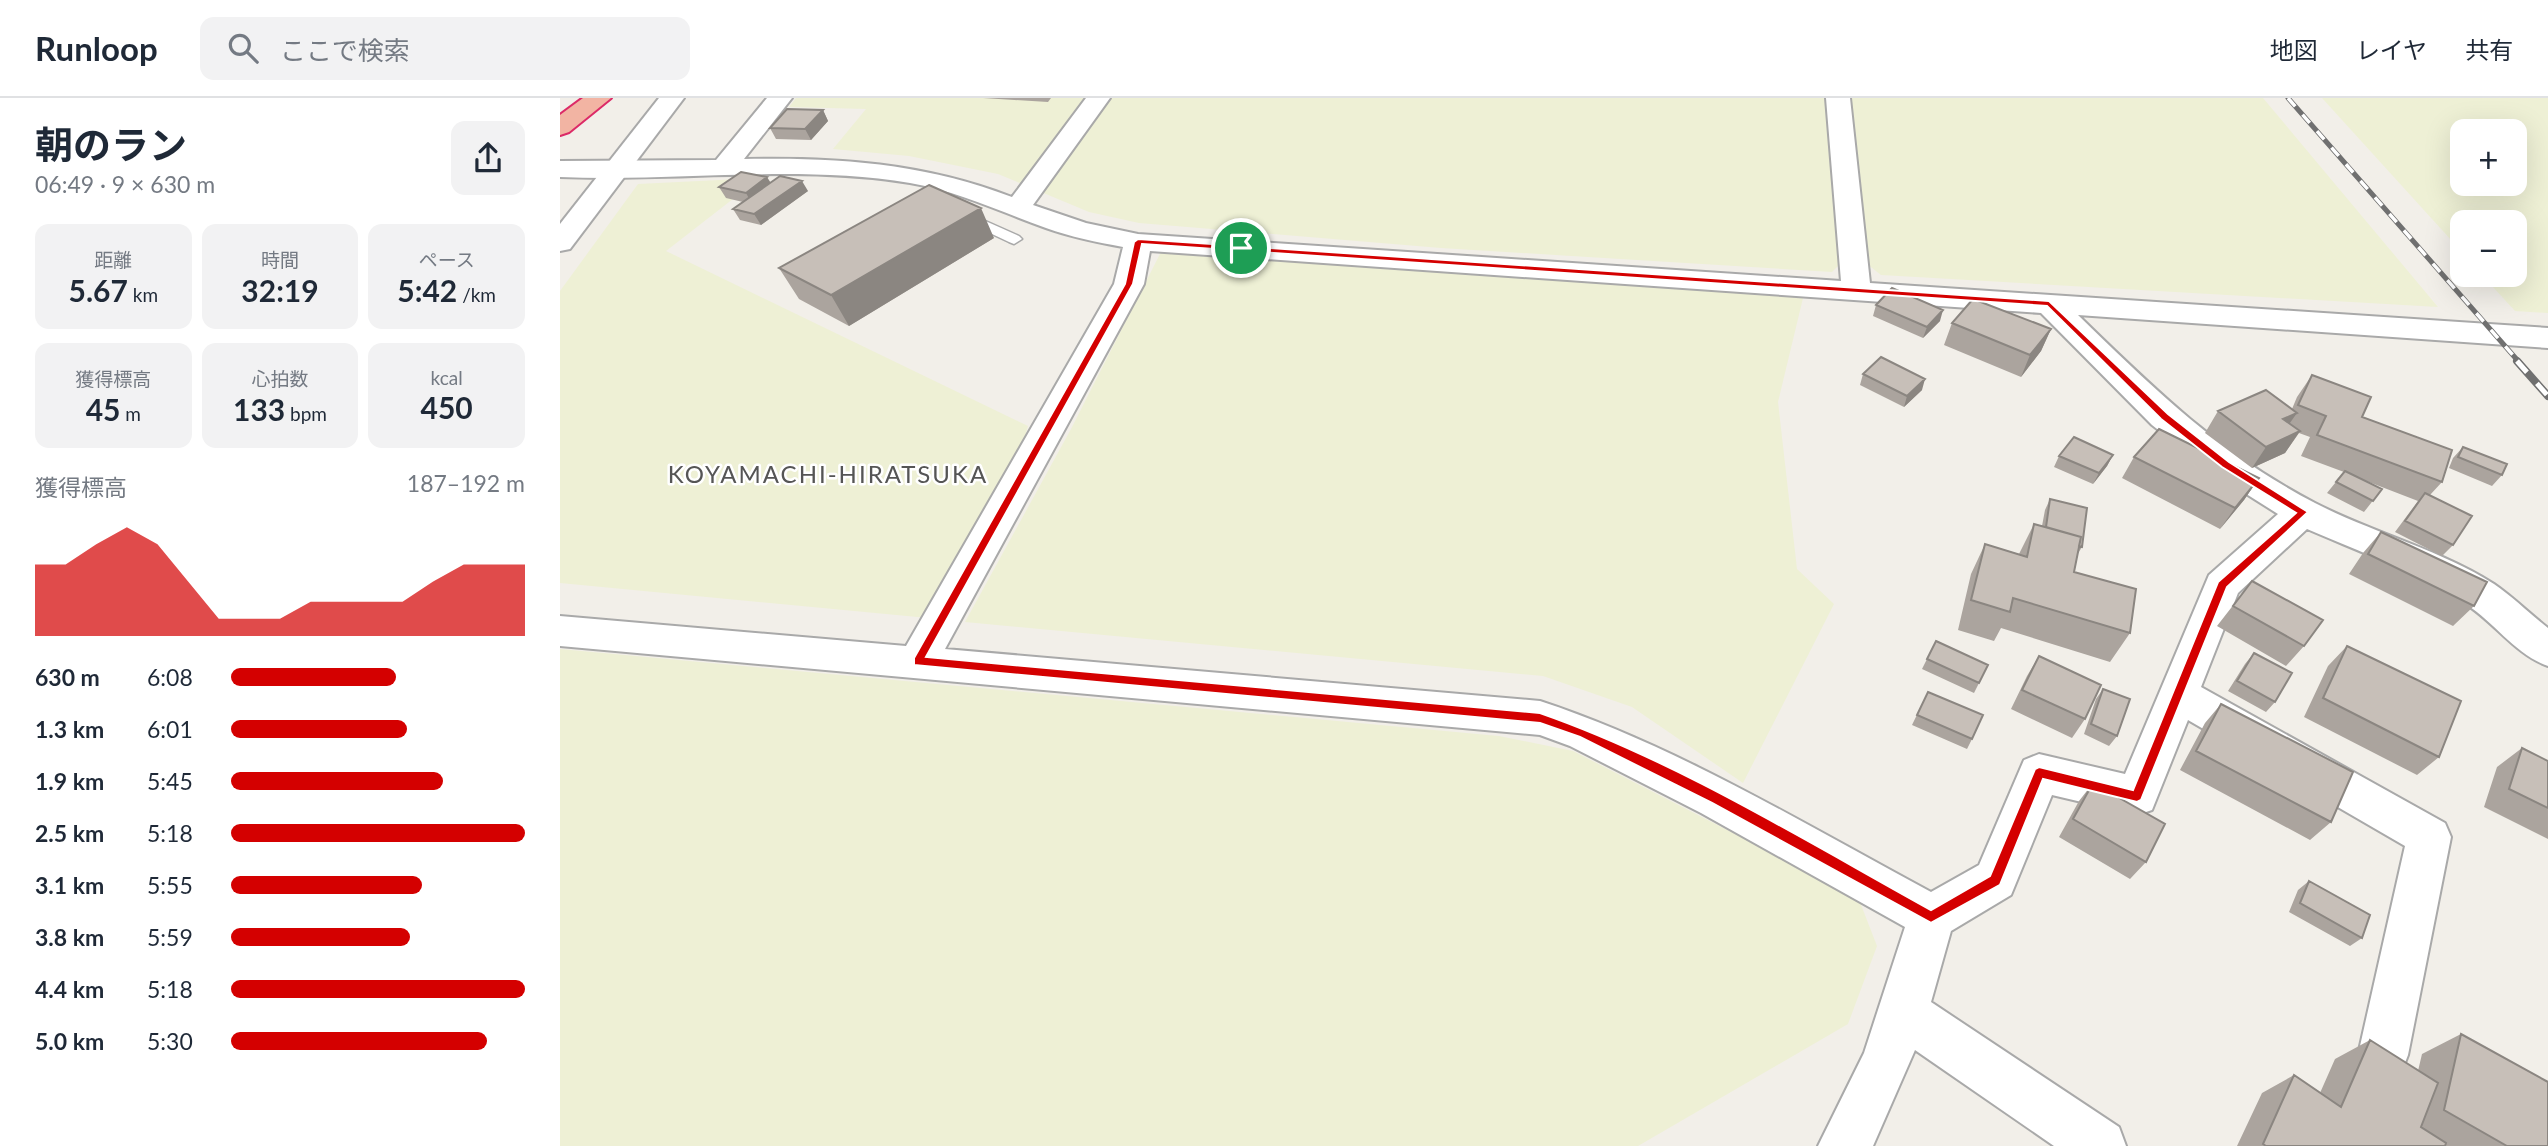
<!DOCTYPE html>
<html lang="ja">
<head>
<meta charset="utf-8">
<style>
  body { margin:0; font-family:Lato,"Noto Sans JP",sans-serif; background:#f2f2f3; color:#1f2937; height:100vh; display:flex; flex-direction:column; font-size:26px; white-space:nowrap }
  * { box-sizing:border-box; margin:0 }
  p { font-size:23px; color:#747a83 }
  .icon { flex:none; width:38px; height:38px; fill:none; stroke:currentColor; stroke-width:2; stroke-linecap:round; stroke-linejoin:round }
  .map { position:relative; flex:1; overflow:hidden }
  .drawer { display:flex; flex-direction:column; background:#fff; width:560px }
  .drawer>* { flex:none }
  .fabs { position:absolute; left:1890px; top:21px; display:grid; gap:14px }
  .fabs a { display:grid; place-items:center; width:77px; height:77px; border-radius:14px; background:#fff; box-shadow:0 7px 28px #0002; font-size:35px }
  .pin { position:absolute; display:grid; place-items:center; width:60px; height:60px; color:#fff; margin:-30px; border:4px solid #fff; border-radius:50%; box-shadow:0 2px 7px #0007 }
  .round { display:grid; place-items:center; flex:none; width:74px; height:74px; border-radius:14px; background:#f2f2f3 }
  .head { display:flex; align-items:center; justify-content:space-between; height:119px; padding:0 35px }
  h1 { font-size:38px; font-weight:700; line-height:52px }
  .figures { display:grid; grid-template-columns:repeat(3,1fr); gap:10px; height:119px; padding:7px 35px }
  .figures div { display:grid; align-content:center; border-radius:14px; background:#f2f2f3; text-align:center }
  .figures b { font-size:30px; font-weight:700 }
  .figures small { font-size:19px; font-weight:400 }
  .figures p { font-size:19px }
  .chart { height:196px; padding:14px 35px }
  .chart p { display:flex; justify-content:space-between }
  .chart svg { width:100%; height:126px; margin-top:7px; fill:#d40000; opacity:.7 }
  ul { padding:0 35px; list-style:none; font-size:23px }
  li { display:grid; grid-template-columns:112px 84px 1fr; align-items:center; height:52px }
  li i { height:18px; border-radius:9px; background:#d40000 }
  header { display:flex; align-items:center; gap:42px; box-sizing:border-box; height:98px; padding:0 35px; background:#fff; border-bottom:2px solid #e0e1e3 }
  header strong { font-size:33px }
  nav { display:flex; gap:38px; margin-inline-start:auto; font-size:24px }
  .search { width:490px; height:63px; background:#f2f2f3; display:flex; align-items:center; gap:18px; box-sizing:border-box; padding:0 24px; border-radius:14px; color:#747a83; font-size:26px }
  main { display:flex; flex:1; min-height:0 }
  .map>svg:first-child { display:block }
  .farmland { fill:#eef0d5; fill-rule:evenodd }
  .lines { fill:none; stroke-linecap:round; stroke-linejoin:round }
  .service-casing { stroke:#a9a9a9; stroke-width:3 }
  .minor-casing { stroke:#a9a9a9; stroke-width:4 }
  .tertiary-casing { stroke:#a9a9a9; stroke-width:4 }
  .trunk-casing { stroke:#dc2a67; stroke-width:4 }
  .service { fill:#fff; fill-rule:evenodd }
  .minor { fill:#fff; fill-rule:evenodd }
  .tertiary { fill:#fff; fill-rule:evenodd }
  .trunk { fill:#f2b4a3; fill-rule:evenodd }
  .rail-far1-casing { stroke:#707070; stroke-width:5 }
  .rail-casing { stroke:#707070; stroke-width:8 }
  .rail-far1 { stroke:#fff; stroke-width:3.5; stroke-dasharray:11; stroke-linecap:butt }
  .rail { stroke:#fff; stroke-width:5; stroke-dasharray:15; stroke-linecap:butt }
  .wall { fill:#aba49e }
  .shaded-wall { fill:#8b8681 }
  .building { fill:#c7bfb8; stroke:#8b8681; stroke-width:2 }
  .route { fill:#d40000; stroke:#fff; stroke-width:2; fill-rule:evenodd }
  .labels { text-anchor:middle; stroke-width:5; stroke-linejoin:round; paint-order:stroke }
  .quarter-label { font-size:24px; letter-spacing:2px; fill:#555; stroke:#fff }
</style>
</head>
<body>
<header>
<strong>Runloop</strong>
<div class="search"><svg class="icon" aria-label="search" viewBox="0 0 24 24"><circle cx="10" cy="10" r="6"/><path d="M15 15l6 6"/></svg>ここで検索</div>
<nav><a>地図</a><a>レイヤ</a><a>共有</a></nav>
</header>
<main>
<section class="drawer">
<div class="head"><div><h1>朝のラン</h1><p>06:49 · 9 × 630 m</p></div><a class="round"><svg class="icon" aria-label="share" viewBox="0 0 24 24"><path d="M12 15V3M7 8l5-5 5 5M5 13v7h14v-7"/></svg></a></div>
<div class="figures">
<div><p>距離</p><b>5.67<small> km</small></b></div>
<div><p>時間</p><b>32:19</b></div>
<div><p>ペース</p><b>5:42<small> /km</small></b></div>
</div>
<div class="figures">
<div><p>獲得標高</p><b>45<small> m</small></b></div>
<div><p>心拍数</p><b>133<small> bpm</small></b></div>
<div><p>kcal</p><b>450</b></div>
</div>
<div class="chart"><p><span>獲得標高</span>187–192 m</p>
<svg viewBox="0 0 160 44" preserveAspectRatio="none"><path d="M0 44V19L10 19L20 12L30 6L40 12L50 25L60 38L70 38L80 38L90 32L100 32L110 32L120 32L130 25L140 19L150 19L160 19V44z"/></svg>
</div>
<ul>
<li><b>630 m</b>6:08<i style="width:56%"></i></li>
<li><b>1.3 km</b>6:01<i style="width:60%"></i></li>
<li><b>1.9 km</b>5:45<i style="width:72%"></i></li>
<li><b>2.5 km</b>5:18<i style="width:100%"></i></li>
<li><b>3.1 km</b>5:55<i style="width:65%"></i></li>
<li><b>3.8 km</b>5:59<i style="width:61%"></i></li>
<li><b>4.4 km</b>5:18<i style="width:100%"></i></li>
<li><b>5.0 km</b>5:30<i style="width:87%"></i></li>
</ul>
</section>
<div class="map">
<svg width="1988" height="1048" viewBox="0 0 1988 1048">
  <rect width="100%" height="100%" fill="#f2efe9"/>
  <path class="farmland" d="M236,0H1703L1878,209L1321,177L1307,166H1280L1272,174L881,150L579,125L529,114L438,76L349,58L273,51L306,11L229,9Z
    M1762,0H1988V215L1955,213L1922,177H1955V124H1902V154ZM1955,33V86H1902V33Z
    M200,80L106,153L468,328L460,357L368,520L0,485V193L78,86Z
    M601,154L1244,196L1218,304L1237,471L1274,506L1183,685L1072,609L983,578L405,524L511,331Z
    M0,551L939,638L1013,653L1298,799L1317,848L1288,926L1078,1048H0Z"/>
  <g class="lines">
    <g class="service-casing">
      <path id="service" d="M403,113L459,138L462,141L454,146L449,144L398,120L396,117Z"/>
    </g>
    <g class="minor-casing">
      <path id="minor" d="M207,0H232L184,61C277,59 364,65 452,99L526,0H550L473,107L526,125L578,136L1281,183L1266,0H1290L1310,185L1988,230V250L1518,217C1594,291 1659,355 1755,405C1813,435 1879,451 1934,486C1953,499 1970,516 1988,530V568C1956,557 1935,525 1907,507C1859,475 1800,454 1747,431L1678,495L1641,589L1885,725L1891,739L1848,957L1841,975L1823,982L1805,975L1798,957L1845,748L1628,622L1592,712L1577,717L1492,697L1451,797L1391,833L1371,904L1559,1029L1566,1048H1494L1355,952L1313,1048H1258L1304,955L1345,829L1141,715L1010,648L980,637L0,548V518L346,548L554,186L563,149C536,144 511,139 486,130C441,114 397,93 350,85C234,66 116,84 0,79V63L156,62ZM590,153L1481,215L1592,327L1653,375L1718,416L1649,477L1565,676L1479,656L1464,662L1419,767L1371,794C1244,726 1117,648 980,603L385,551L584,186Z"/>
    </g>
    <g class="tertiary-casing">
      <path id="tertiary" d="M99,0H124L10,151L0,153V126Z"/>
    </g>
    <g class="trunk-casing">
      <path id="trunk" d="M23,0H51L9,34L0,37V17Z"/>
    </g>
    <use href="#service" class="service"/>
    <use href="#minor" class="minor"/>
    <use href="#tertiary" class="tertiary"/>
    <use href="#trunk" class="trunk"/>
    <g class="rail-far1-casing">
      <path id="rail-far1" d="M1728,0L1959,264"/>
    </g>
    <g class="rail-casing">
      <path id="rail" d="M1957,263L1988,298"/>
    </g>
    <use href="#rail-far1" class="rail-far1"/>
    <use href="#rail" class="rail"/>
  </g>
  <path class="wall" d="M423,0H491L488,4Z
    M263,12L268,23L251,42L216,41L210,30Z
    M211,85L248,93L201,127L180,122L173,111L183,104L166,100L159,89Z
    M434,140L289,228L239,201L219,170Z
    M1316,207L1380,223L1363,240L1313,218Z
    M1392,225L1491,231L1481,253L1461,279L1384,247Z
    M1303,276L1362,292L1344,309L1300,287Z
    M1752,277L1882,384L1870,397L1893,447L1882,458L1835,434L1858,403L1801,381L1822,391L1804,414L1767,395L1784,374L1741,358L1750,339L1739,335L1725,355L1692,370L1645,335L1658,313L1732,311L1737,299Z
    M1903,349L1942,377L1932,388L1889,370L1893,360Z
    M1553,357L1547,368L1533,386L1494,369L1499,358Z
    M1574,359L1699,380L1684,402L1660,431L1562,380Z
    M1490,401L1522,449L1517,457L1514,474L1570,535L1550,564L1441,530L1434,543L1398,532L1411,476L1425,446L1459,456L1474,426L1482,428L1485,412Z
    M1821,434L1914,508L1893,528L1789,476L1803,455Z
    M1692,483L1744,548L1726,568L1657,528Z
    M1376,543L1428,567L1414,595L1362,571Z
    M1787,548L1879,659L1857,677L1744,619L1768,568Z
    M1694,555L1715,604L1706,614L1668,593L1685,566Z
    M1479,558L1525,621L1512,640L1451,611L1467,578Z
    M1543,591L1557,638L1549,648L1524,636L1536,601Z
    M1368,594L1412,641L1407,651L1352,627Z
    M1661,606L1771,724L1750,742L1620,672L1645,625Z
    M1962,650L1988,663V741L1924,709L1937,669Z
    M1533,685L1586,764L1570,781L1499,739L1519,703Z
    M1749,783L1802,840L1790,848L1729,814L1738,792Z
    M1901,936L1988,1048H1677L1702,995L1734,977L1760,995L1775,961L1810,942L1858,973L1862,956Z"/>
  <path class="shaded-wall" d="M263,12L268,23L251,42L245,31Z
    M207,79L214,90L192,106L186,95Z
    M242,83L248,93L201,127L194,116Z
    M421,110L434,140L289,228L271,197Z
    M1383,212L1380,223L1363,240L1367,229Z
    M1491,231L1481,253L1461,279L1470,257Z
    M1365,281L1362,292L1344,309L1347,298Z
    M1737,315L1722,336L1723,321Z
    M1740,333L1725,355L1692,370L1706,349Z
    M1553,357L1547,368L1533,386L1539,375Z
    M1699,380L1684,402L1660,431L1675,410Z"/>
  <path class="building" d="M227,11L263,12L245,31L210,30Z
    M181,74L207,79L186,95L159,89Z
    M220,78L242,83L194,116L173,111Z
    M369,87L421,110L271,197L219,170Z
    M1332,190L1383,212L1367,229L1316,207Z
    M1413,201L1491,231L1470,257L1392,225Z
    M1321,259L1365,281L1347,298L1303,276Z
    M1752,277L1811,299L1802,319L1892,352L1882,384L1757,337L1766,318L1738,307Z
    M1706,292L1737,315L1723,321L1740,333L1706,349L1658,313Z
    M1599,331L1699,380L1675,410L1574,359Z
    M1514,339L1553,357L1539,375L1499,358Z
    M1903,349L1947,366L1942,377L1898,359Z
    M1785,373L1822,391L1813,403L1776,384Z
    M1865,395L1912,418L1893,447L1845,423Z
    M1490,401L1527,410L1522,449L1519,448L1521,439L1486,429Z
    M1474,426L1521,439L1514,474L1576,491L1570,535L1453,500L1450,514L1411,502L1425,446L1467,459Z
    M1821,434L1927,484L1914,508L1808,456Z
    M1692,483L1763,522L1744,548L1673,508Z
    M1376,543L1428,567L1419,585L1367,561Z
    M1787,548L1901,603L1879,659L1763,600Z
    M1694,555L1732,575L1715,604L1677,583Z
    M1479,558L1541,587L1525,621L1462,592Z
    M1543,591L1570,601L1557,638L1531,626Z
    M1368,594L1423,617L1412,641L1357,617Z
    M1661,606L1793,674L1771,724L1636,653Z
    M1962,650L1988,663V710L1949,691Z
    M1533,685L1605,726L1586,764L1513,721Z
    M1749,783L1810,817L1802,840L1740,805Z
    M1901,936L1988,984V1048H1947L1884,1012Z
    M1810,942L1878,985L1861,1029L1886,1045L1885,1048H1706L1703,1046L1734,977L1781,1009Z"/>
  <path class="route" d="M578,141L1489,203L1608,316L1669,364L1748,414L1667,489L1581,702L1577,704L1483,681L1440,787L1371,825L1152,705L1020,639L980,625L354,567V560L565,186L574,144ZM582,146L1487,208L1601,321L1662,369L1736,415L1658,484L1573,692L1479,669L1475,671L1430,778L1371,812C1246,743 1115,662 980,615L366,559L573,186Z"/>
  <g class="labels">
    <g class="quarter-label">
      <text x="268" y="385">KOYAMACHI-HIRATSUKA</text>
    </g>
  </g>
</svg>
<div class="fabs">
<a>+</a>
<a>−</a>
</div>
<div class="pin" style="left:681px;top:150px;background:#1e9e55"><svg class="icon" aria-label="arrive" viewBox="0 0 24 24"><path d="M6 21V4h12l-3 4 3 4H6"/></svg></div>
</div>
</main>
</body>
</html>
